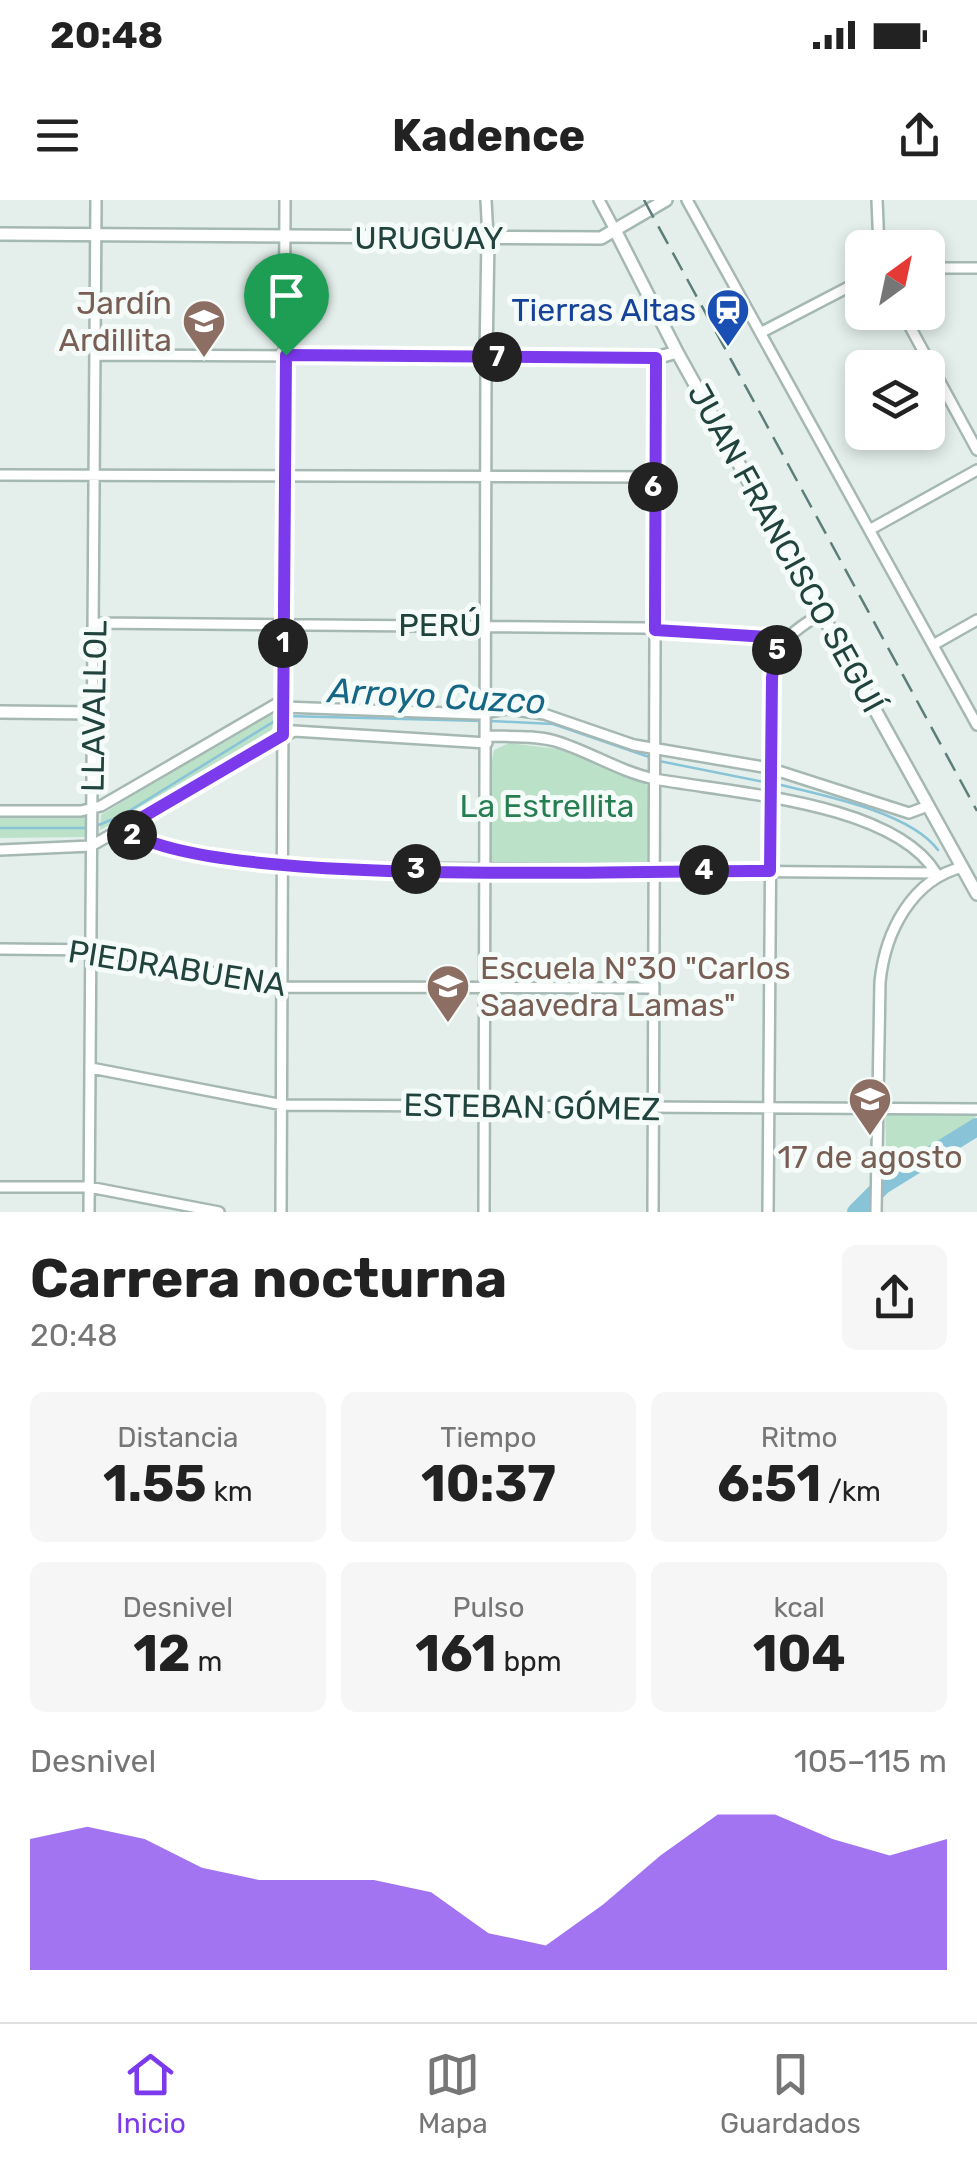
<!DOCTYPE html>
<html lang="es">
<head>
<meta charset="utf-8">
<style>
  body { margin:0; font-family:Rubik,sans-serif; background:#f6f6f6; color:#222; height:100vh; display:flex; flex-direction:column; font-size:38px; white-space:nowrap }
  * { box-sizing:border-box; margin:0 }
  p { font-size:32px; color:#767676 }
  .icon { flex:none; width:55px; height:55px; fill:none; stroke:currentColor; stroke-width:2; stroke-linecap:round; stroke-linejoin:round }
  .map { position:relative; height:1012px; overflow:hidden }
  .details { display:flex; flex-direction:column; background:#fff; flex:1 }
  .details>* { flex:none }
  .needle { width:65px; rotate:33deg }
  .tools { position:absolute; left:845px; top:30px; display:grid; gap:20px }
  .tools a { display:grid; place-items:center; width:100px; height:100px; border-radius:15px; background:#fff; box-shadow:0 5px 15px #0003; font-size:50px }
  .pin { position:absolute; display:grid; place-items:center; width:85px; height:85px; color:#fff; margin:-102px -42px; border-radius:50% 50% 50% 0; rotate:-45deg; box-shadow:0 0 10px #0007 }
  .pin .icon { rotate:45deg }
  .km { position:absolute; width:50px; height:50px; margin:-25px; border-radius:50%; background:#222; color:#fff; font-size:28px; line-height:50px; text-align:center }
  .round { display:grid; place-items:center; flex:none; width:105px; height:105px; border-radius:15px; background:#f6f6f6 }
  .overview { display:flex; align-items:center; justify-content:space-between; height:170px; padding:0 30px }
  h1 { font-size:55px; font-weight:700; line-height:75px }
  .metrics { display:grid; grid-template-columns:repeat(3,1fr); gap:15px; height:170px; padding:10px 30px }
  .metrics div { display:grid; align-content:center; border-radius:15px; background:#f6f6f6; text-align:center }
  .metrics b { font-size:50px; font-weight:700 }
  .metrics small { font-size:28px; font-weight:400 }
  .metrics p { font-size:28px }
  .chart { height:280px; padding:20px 30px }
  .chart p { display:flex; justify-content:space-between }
  .chart svg { width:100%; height:180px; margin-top:10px; fill:#7c3aed; opacity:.7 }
  .status { display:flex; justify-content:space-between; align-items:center; height:70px; padding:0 50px; background:#fff; direction:ltr }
  .status svg { height:28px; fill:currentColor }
  header { display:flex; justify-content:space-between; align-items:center; height:130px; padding:0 30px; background:#fff; font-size:45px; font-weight:700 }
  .dock { display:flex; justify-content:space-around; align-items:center; height:140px; border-top:2px solid #e0e0e0; background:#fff; font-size:28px; color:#767676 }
  .dock a { display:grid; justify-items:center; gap:5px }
  .dock .current { color:#7c3aed }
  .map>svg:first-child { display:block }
  .green { fill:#bbe2c9 }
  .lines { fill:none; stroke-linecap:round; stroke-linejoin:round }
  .stream { stroke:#88c3d8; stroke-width:2.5 }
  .river { stroke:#88c3d8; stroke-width:18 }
  .minor-casing { stroke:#a6b8b3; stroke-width:14 }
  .tertiary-casing { stroke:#a6b8b3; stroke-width:16 }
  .minor { stroke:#fff; stroke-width:9 }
  .tertiary { stroke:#fff; stroke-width:11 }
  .rail { stroke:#5c7e78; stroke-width:2.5; stroke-dasharray:20 10; stroke-linecap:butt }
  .route-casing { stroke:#fff; stroke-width:20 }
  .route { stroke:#7c3aed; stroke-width:12 }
  .labels { text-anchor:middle; stroke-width:10; stroke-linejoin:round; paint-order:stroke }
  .street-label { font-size:32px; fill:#21433d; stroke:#f5fbf8 }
  .education-label { font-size:32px; fill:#785e54; stroke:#f5fbf8; text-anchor:end }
  .transit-label { font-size:32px; fill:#164399; stroke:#f5fbf8; text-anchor:end }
  .park-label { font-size:32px; fill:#277e52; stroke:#f5fbf8 }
  .water-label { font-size:35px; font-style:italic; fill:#156785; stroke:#f5fbf8 }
</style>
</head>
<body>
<div class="status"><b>20:48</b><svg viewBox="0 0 49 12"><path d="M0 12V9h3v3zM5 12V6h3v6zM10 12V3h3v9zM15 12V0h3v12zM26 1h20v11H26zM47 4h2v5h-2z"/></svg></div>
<header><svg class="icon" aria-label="menu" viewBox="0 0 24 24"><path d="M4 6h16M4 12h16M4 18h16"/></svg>Kadence<svg class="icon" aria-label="share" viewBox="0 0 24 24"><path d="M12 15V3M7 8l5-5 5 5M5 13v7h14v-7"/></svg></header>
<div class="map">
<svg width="977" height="1012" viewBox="0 0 977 1012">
  <rect width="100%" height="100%" fill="#e4efeb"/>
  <path class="green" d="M268,512L275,516L270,536L100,630L101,615Z
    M509,543L558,549L644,581L649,589L647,665L490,662L492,560L494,550Z
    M0,615H85L87,637L0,638Z
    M885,910L977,914V915L966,929L887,976Z"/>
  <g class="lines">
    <path class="stream" d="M286,516L483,521
      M491,521L553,524L652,558
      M659,561L769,583
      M777,584C822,595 910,612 938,650
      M96,626L121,616L278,519
      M0,628H88"/>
    <path class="river" d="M856,1012L883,985L977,927"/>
    <g class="minor-casing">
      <path id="minor" d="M486,0L488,38
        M599,0L615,30
        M687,0L977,525
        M877,0L879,48
        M928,68H977
        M902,112L977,250
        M762,132L862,80
        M95,155L486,157L484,1012
        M0,275L653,277
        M871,329L977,270
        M95,423L644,428L784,437
        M933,445L977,420
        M283,507L478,514L506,509L544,514L634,545L769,568L909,613L928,606
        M487,536C509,537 534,535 555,541C589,551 620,572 655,579C731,593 893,602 936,673
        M0,611H81L101,606L283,500
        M124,629L146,642L283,667L936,673
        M0,650L91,646L294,531L487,543
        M0,749L103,750L283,787L654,788
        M91,868L283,905L977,909
        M0,987H89L219,1012
        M89,1012L96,0
        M281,1012L285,0
        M653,1012L656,158
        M768,1012L772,478C777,440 793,431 824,412
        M876,1012L880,782C885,732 912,679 963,667"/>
    </g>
    <g class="tertiary-casing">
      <path id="tertiary" d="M615,30L677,152L977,694
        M0,34L601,38L666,0
        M488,38L486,157L656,158L677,152
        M0,512L94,513"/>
    </g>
    <use href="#minor" class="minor"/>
    <use href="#tertiary" class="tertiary"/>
    <path class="rail" d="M644,0L977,611"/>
  </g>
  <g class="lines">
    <g class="route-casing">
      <path id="route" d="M286,155L656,158L655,430L784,438L775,454L772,478L770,671C650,669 201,690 124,628L283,535Z"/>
    </g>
    <use href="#route" class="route"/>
  </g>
  <defs>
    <g id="station-pin" transform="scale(2.25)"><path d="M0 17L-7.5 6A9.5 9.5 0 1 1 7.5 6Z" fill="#1a4fb4" stroke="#f5fbf8"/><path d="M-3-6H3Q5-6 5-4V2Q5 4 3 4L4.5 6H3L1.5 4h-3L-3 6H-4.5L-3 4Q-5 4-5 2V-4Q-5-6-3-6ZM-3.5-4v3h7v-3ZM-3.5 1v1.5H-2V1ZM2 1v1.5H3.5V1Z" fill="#fff"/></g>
    <g id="school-pin" transform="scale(2.25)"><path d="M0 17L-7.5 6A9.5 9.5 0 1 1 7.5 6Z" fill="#8d6e63" stroke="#f5fbf8"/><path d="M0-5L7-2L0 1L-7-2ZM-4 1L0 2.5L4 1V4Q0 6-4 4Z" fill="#fff"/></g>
  </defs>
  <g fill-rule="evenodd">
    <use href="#station-pin" x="728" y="110"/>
    <use href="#school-pin" x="204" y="121"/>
    <use href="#school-pin" x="448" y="786"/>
    <use href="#school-pin" x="870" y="899"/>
  </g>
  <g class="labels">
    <g class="street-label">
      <text x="429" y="49">URUGUAY</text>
      <text transform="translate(786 348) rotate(61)" y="11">JUAN FRANCISCO SEGUÍ</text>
      <text x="440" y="436">PERÚ</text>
      <text transform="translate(94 506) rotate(-89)" y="11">LLAVALLOL</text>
      <text transform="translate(177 768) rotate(9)" y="11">PIEDRABUENA</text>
      <text transform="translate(532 907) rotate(1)" y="11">ESTEBAN GÓMEZ</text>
    </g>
    <g class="education-label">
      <text x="172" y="114">Jardín<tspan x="172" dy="37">Ardillita</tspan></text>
      <text x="480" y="779" text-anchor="start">Escuela Nº30 "Carlos<tspan x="480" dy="37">Saavedra Lamas"</tspan></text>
      <text x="870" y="968" text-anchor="middle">17 de agosto</text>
    </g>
    <g class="transit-label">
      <text x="696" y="121">Tierras Altas</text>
    </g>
    <g class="park-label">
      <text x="547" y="617">La Estrellita</text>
    </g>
    <g class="water-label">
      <text transform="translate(437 496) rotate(3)" y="12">Arroyo Cuzco</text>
    </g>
  </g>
</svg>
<div class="tools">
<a><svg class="needle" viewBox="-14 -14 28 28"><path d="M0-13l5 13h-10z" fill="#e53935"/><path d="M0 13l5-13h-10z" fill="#767676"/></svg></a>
<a><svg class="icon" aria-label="layers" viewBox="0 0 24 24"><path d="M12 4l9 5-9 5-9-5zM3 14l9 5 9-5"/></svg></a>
</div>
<div class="pin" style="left:286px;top:155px;background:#1e9e55"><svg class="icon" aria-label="arrive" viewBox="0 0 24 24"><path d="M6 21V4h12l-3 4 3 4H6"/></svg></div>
<b class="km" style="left:283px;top:443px">1</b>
<b class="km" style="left:132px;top:635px">2</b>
<b class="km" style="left:416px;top:669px">3</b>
<b class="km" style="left:704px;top:670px">4</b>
<b class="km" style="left:777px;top:450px">5</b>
<b class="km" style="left:653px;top:287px">6</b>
<b class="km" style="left:497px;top:157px">7</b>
</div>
<section class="details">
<div class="overview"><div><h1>Carrera nocturna</h1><p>20:48</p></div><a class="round"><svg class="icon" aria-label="share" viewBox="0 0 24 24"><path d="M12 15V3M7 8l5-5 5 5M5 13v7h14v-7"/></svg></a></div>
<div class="metrics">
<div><p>Distancia</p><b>1.55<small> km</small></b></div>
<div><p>Tiempo</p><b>10:37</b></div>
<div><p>Ritmo</p><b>6:51<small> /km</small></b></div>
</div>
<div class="metrics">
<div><p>Desnivel</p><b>12<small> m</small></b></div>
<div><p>Pulso</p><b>161<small> bpm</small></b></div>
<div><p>kcal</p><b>104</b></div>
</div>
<div class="chart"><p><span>Desnivel</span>105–115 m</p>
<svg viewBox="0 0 160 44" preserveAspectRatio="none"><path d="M0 44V12L10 9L20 12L30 19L40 22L50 22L60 22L70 25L80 35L90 38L100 28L110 16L120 6L130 6L140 12L150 16L160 12V44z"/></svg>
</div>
</section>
<nav class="dock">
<a class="current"><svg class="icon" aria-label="home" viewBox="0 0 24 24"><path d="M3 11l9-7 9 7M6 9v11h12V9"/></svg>Inicio</a>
<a><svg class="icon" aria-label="map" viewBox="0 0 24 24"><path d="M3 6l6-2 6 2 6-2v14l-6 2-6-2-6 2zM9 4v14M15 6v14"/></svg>Mapa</a>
<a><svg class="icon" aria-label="saved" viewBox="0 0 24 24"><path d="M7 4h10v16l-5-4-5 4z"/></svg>Guardados</a>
</nav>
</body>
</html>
